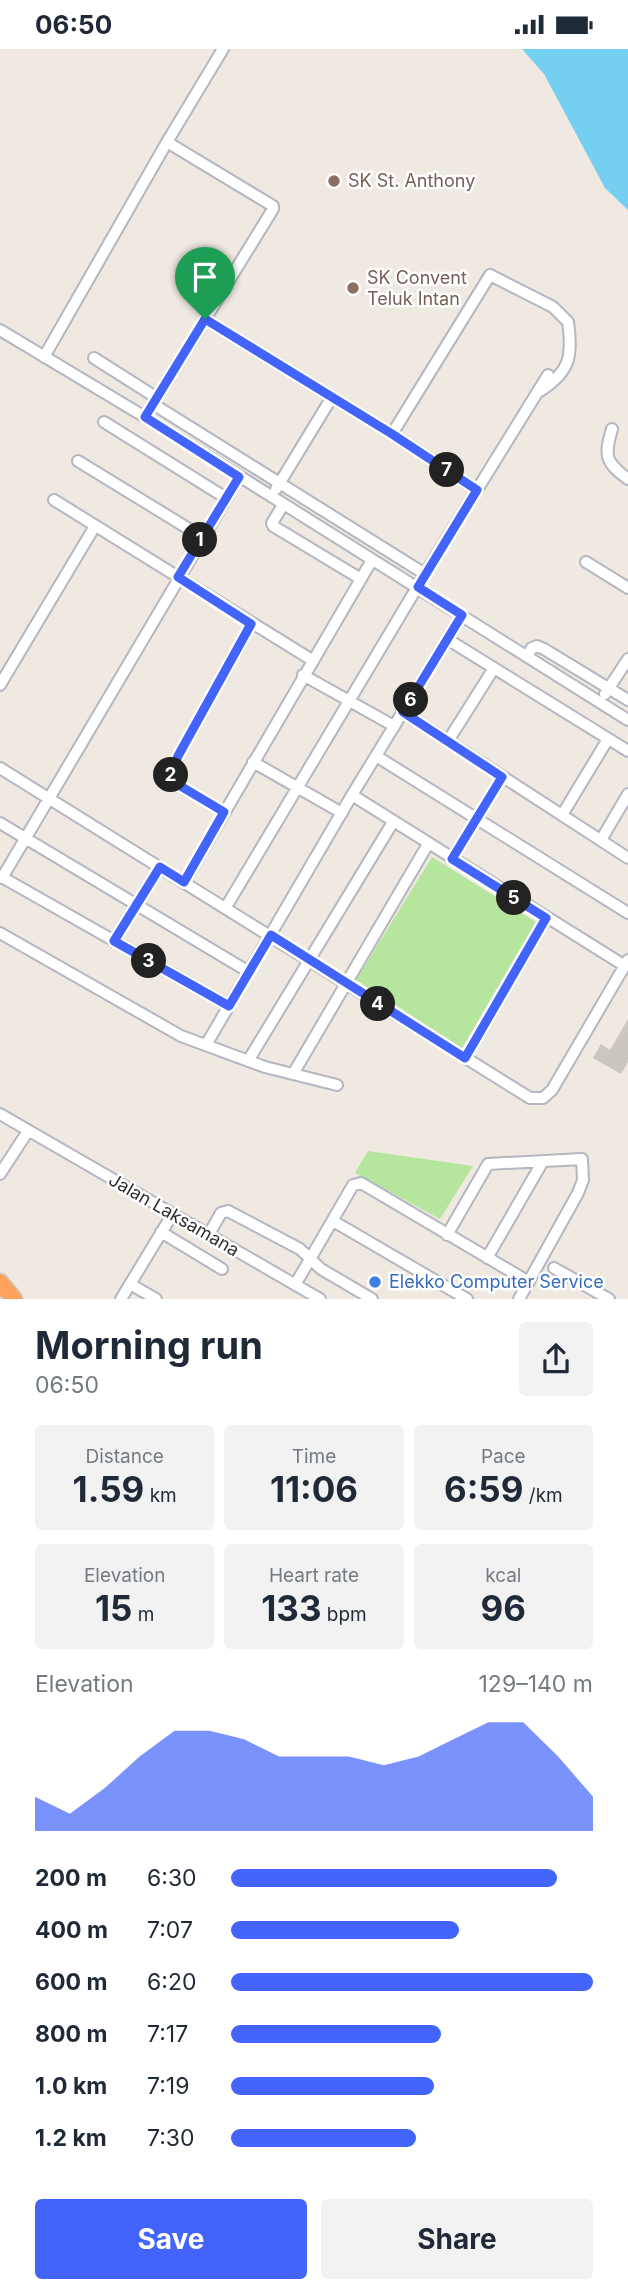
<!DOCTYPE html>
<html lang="en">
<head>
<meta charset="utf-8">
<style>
  body { margin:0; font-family:Inter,sans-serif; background:#f2f2f3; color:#1f2937; height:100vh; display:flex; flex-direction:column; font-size:26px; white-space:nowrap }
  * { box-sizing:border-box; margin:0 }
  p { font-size:23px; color:#747a83 }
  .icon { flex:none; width:38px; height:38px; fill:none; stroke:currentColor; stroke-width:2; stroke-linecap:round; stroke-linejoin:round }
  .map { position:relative; height:1250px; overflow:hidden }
  .details { display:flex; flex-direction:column; background:#fff; flex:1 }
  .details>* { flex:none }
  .pin { position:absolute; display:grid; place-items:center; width:60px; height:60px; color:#fff; margin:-72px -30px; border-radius:50% 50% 50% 0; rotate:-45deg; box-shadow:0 0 7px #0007 }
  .pin .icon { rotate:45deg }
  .km { position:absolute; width:35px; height:35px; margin:-18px; border-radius:50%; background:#222; color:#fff; font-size:19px; line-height:35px; text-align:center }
  .round { display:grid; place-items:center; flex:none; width:74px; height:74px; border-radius:7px; background:#f2f2f3 }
  .headline { display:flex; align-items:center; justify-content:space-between; height:119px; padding:0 35px }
  h1 { font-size:38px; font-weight:700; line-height:52px }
  .metrics { display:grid; grid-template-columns:repeat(3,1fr); gap:10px; height:119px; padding:7px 35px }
  .metrics div { display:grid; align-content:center; border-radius:7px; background:#f2f2f3; text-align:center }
  .metrics b { font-size:35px; font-weight:700 }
  .metrics small { font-size:19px; font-weight:400 }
  .metrics p { font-size:19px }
  .chart { height:196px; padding:14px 35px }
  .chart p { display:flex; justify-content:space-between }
  .chart svg { width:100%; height:126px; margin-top:7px; fill:#4264fb; opacity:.7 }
  .action { display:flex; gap:14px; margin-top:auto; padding:14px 35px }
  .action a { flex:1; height:80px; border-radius:7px; background:#4264fb; color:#fff; font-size:28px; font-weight:700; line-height:80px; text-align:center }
  .action a+a { background:#f2f2f3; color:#1f2937 }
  ul { padding:0 35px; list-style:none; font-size:23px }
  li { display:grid; grid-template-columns:112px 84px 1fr; align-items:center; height:52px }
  li i { height:18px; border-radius:9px; background:#4264fb }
  .status { display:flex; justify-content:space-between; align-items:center; height:49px; padding:0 35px; background:#fff; direction:ltr }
  .status svg { height:19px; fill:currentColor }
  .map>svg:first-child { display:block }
  .green { fill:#b6e59e }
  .water { fill:#75cff0 }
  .building { fill:#cbc7bf }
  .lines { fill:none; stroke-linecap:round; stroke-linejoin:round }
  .minor-casing { stroke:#b4b7c1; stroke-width:14 }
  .highway-casing { stroke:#c9c9c9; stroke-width:19 }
  .minor { stroke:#fff; stroke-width:10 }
  .highway { stroke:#ffa35c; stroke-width:16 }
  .route-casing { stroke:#fff; stroke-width:14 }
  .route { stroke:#4264fb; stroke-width:9 }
  .education-dot { fill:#8d6e63; stroke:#fff; stroke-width:2.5 }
  .shop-dot { fill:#3f7fe0; stroke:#fff; stroke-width:2.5 }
  .labels { text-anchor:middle; stroke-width:5; stroke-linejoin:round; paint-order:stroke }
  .education-label { font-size:18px; fill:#785e54; stroke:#fff; text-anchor:start }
  .street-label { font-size:18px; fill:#2e2e2e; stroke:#fff }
  .shop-label { font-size:18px; fill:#366cbe; stroke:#fff; text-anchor:start }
</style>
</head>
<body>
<div class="status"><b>06:50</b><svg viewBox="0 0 49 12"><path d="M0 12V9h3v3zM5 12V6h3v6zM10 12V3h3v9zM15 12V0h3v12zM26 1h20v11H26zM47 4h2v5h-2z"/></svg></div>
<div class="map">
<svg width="628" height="1250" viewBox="0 0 628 1250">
  <rect width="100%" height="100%" fill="#efe9e1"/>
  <path class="green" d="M432,808L536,873L462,999L356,931Z
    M368,1102L473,1117L440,1170L355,1124Z"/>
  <path class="water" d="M522,0H628V161L605,139L544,25Z"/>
  <path class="building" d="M628,970V1013L621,1025L593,1009L601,995L610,1001Z"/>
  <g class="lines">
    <g class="minor-casing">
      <path id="minor" d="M167,93L223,0
        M205,270L392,385L477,441
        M0,281L145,368L628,671
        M44,308L167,93L268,154L273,157V160L145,368
        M94,309L157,349
        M153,355L425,525
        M104,373L226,449
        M612,380C604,407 605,413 628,430
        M392,385L490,226L553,258L568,273C573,307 570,323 540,342
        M78,412L202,488
        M276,440L332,348
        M54,451L312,611
        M283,456L272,474L273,477L361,530
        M586,513L628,539
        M447,590L628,702
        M527,607L532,599L537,597L544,600L628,651
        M303,626L394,677
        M0,636L95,477
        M605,645L628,610
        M403,663L628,809
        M448,692L494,619
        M376,707L628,864
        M253,713L342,764
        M0,719L530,1049H543L552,1041L628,911
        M352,746L625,917
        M224,763L172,732L171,725L178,707L251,575
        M562,766L608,690
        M0,774L249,923
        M601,791L628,745
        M452,810L502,728
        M0,827L229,957
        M2,829L239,428
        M184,833L372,511
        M226,858L425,525L548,326
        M0,884L181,987L265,1018L337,1036
        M114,892L160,818
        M206,996L352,746L462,566
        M465,1009L546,869
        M248,1012L393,773
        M293,1025L428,795
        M0,1065L320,1250
        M0,1125L28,1082
        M333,1172L467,1250
        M161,1183L222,1220
        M447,1186L488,1115L582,1110L583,1131L578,1144L519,1250
        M208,1187L221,1164L228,1162L300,1200L321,1220L372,1250
        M487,1209L543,1112
        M554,1219L609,1250
        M130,1235L156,1250
        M295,1236L353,1136L361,1134L529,1233
        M121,1250L172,1166"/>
    </g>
    <g class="highway-casing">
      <path id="highway" d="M0,1233L14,1250"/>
    </g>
    <use href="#minor" class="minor"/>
    <use href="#highway" class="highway"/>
  </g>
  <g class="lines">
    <g class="route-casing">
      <path id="route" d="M205,270L392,385L477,441L418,538L462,566L403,663L502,728L452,810L546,869L465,1009L271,886L229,957L114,892L160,818L184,833L224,763L172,732L171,725L178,707L251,575L178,528L239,428L145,368Z"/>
    </g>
    <use href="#route" class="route"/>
  </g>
  <g class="education-dot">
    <circle cx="334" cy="132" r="7"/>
    <circle cx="353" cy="239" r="7"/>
  </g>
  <circle class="shop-dot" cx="375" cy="1233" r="7"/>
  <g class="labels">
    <g class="education-label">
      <text x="348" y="138">SK St. Anthony</text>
      <text x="367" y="235">SK Convent<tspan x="367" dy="21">Teluk Intan</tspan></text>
    </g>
    <g class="street-label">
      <text transform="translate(174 1166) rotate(30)" y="6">Jalan Laksamana</text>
    </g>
    <g class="shop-label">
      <text x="389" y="1239">Elekko Computer Service</text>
    </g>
  </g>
</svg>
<div class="pin" style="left:205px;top:270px;background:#1e9e55"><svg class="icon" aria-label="arrive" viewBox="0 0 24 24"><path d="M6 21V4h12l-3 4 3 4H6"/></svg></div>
<b class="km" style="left:200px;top:491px">1</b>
<b class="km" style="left:171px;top:726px">2</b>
<b class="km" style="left:149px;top:912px">3</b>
<b class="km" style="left:378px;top:955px">4</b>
<b class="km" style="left:514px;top:849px">5</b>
<b class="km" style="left:411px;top:651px">6</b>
<b class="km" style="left:447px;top:421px">7</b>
</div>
<section class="details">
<div class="headline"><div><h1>Morning run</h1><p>06:50</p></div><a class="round"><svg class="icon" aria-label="share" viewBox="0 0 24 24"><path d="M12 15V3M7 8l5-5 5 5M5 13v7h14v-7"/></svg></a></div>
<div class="metrics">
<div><p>Distance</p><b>1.59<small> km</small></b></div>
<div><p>Time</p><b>11:06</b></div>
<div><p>Pace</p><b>6:59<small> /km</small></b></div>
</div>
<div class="metrics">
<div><p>Elevation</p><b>15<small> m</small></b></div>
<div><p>Heart rate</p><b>133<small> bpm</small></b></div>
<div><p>kcal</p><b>96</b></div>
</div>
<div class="chart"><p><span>Elevation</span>129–140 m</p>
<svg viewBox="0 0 160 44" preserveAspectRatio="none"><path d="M0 44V32L10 38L20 29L30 18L40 9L50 9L60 12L70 18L80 18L90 18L100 21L110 18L120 12L130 6L140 6L150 18L160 32V44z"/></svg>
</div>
<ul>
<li><b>200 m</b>6:30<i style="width:90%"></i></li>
<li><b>400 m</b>7:07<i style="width:63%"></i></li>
<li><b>600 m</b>6:20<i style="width:100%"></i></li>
<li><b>800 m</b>7:17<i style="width:58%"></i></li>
<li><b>1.0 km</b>7:19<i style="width:56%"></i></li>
<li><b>1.2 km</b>7:30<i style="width:51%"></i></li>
</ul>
<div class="action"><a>Save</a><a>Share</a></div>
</section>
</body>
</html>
